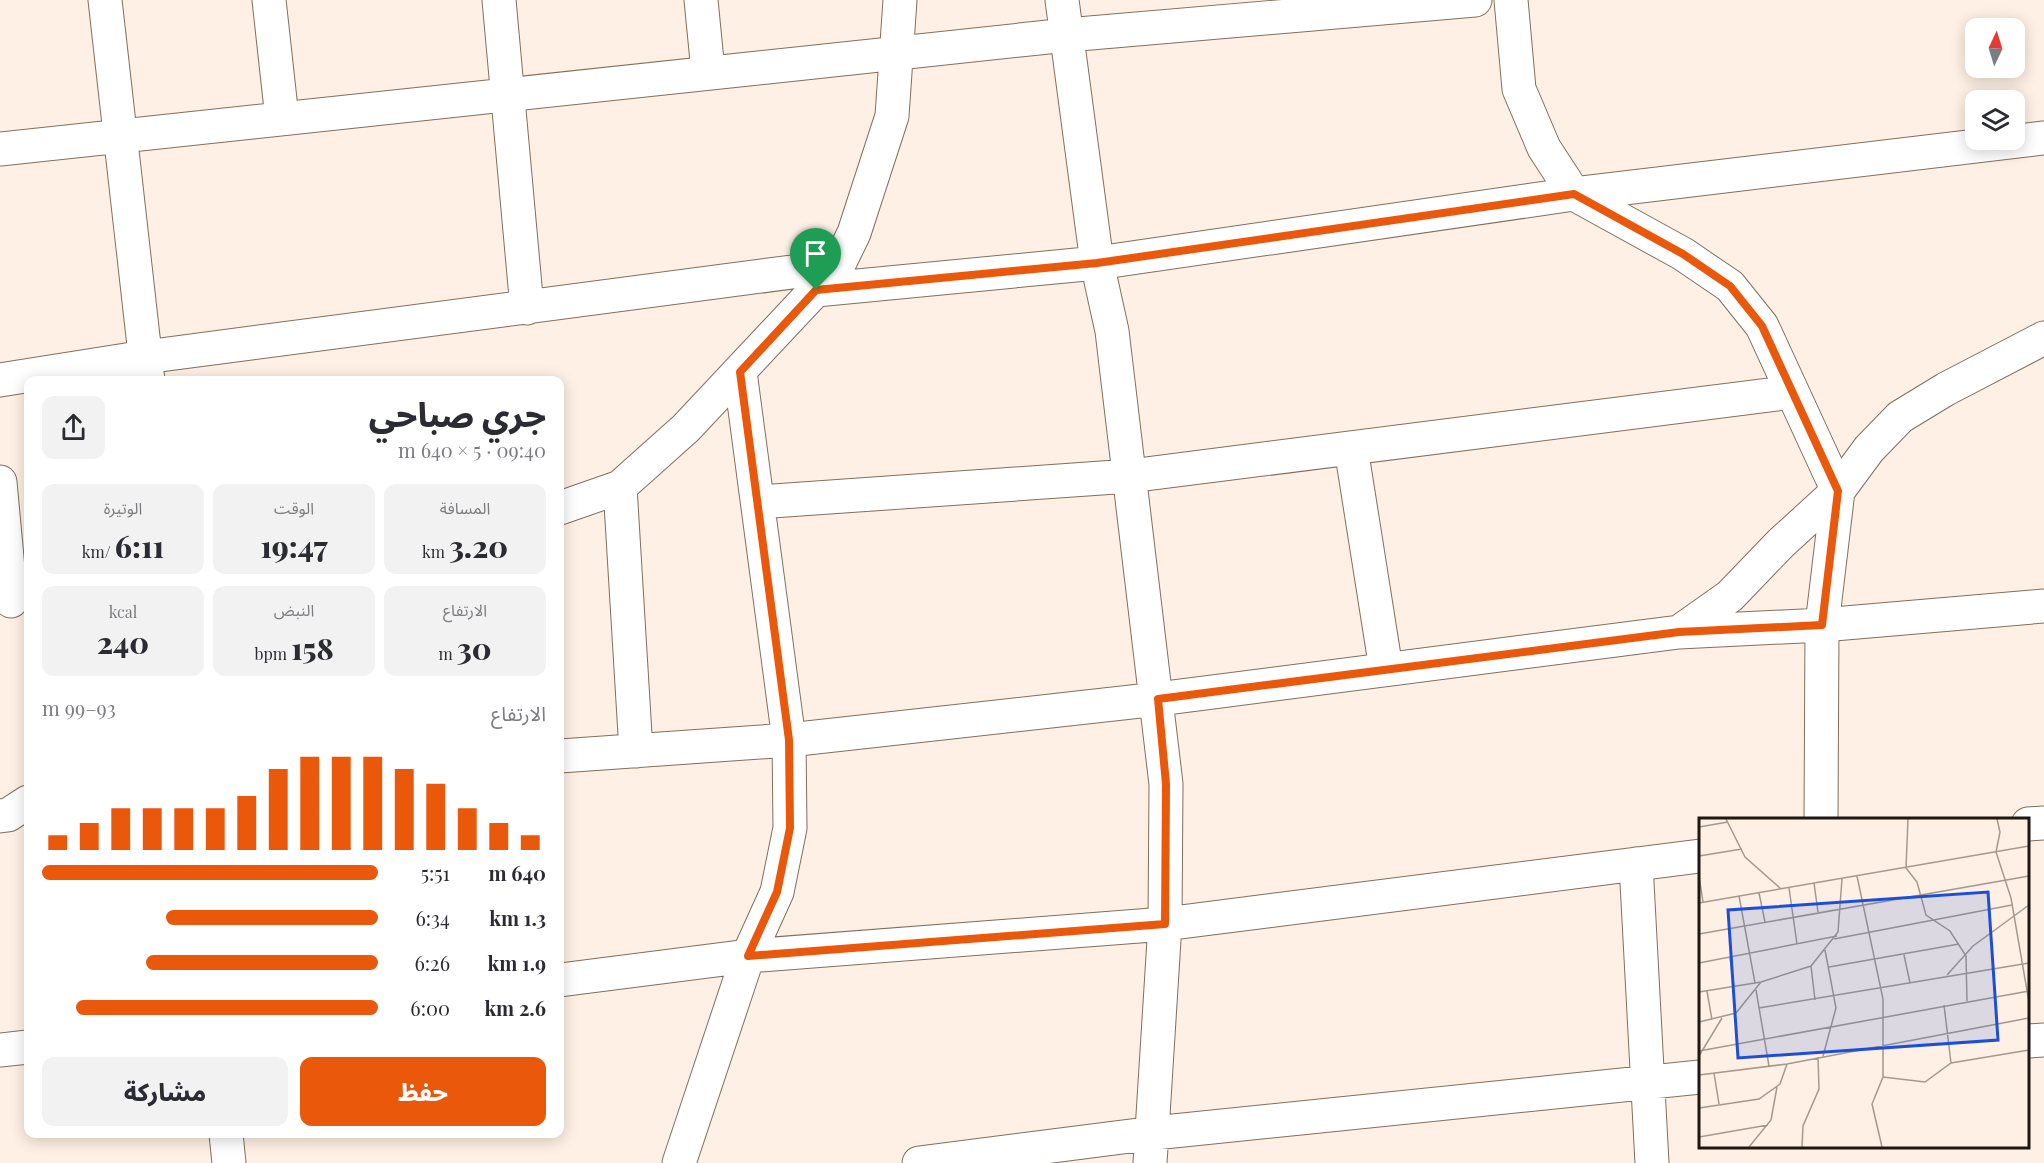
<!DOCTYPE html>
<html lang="ar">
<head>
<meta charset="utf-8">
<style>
  body { margin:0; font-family:"Playfair Display","Noto Sans Arabic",serif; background:#f2f2f3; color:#2b2b33; direction:rtl; height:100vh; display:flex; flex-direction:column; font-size:22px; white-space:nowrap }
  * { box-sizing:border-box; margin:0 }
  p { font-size:20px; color:#7c7c81 }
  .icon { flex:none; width:33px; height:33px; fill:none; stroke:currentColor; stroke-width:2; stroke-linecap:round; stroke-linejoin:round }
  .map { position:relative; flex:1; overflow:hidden; direction:ltr }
  .side { position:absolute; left:24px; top:376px; width:540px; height:762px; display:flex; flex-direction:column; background:#fff; border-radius:12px; box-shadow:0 3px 15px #0003; direction:rtl }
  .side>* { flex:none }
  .needle { width:39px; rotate:4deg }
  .fabs { position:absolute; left:1965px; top:18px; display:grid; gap:12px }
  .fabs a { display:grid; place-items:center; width:60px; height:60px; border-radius:12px; background:#fff; box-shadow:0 3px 15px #0003; font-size:30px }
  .pin { position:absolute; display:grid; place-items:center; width:51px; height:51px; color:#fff; margin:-62px -26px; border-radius:50% 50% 50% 0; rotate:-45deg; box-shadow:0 0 6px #0007 }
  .pin .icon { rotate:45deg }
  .round { display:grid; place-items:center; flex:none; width:63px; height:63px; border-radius:12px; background:#f2f2f3 }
  .overview { display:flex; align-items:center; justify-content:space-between; height:102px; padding:0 18px }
  h1 { font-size:33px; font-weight:800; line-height:45px }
  .figures { display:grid; grid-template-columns:repeat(3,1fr); gap:9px; height:102px; padding:6px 18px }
  .figures div { display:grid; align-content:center; border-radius:12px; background:#f2f2f3; text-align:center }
  .figures b { font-size:30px; font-weight:800 }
  .figures small { font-size:16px; font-weight:400 }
  .figures p { font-size:16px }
  .chart { height:168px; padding:12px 18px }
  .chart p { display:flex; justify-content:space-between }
  .chart svg { width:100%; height:108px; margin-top:6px; stroke:#ea580c; stroke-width:6 }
  .primary-button { display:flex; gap:12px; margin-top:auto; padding:12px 18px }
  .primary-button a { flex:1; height:69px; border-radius:12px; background:#ea580c; color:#fff; font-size:24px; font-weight:800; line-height:69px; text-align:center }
  .primary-button a+a { background:#f2f2f3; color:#2b2b33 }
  ul { padding:0 18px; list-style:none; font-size:20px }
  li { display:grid; grid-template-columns:96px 72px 1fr; align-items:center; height:45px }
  li i { height:15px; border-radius:8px; background:#ea580c }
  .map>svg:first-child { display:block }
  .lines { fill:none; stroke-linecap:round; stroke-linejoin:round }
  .street-casing { stroke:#826e5d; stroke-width:35 }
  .street { stroke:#fff; stroke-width:33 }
  .route-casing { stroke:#fff; stroke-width:12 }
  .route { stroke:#ea580c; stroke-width:8 }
  .inset-road { fill:none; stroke:#a5998f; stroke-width:1.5 }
  .view { fill:#1d4ed8; fill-opacity:0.15; stroke:#1d4ed8; stroke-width:3 }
  .inset-edge { fill:none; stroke:#1f1710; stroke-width:3 }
</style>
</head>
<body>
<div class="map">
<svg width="2044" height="1163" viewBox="0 0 2044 1163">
  <rect width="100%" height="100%" fill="#fef0e4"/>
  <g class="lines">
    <g class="street-casing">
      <path id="street" d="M105,0L148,381
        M269,0L282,118
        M499,0L527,308
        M701,0L708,71
        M1062,0L1097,263L1112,331L1166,784L1165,924L1150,1163
        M1511,0L1519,89L1544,148L1574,194L1683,254L1730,286L1762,326L1838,491L1822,625L1821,820
        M0,149L1067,35L1475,0
        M816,290L1097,263L1574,194L2044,138
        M0,380L145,357L838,266
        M1351,448L1386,669
        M0,482L11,601
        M620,487L636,751
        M759,502L1130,476L1792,392
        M560,508L620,487L686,428L838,266L854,233L892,116L900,0
        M1679,632L1730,596L1781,543L1838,491L1869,449L1900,417L1946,389L2044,338
        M560,756L789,740L1158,699L1679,632L1822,625L2044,606
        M0,816L8,815L28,802
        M2028,824L2044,823
        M1636,864L1652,1163
        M560,980L748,956L1165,924L1700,856
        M2028,1041L2044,1040
        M0,1050L28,1047
        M226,1134L229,1163
        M679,1163L748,956L777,892L790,828L789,740L740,372
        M919,1163L1154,1133L1700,1077"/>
    </g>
    <use href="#street" class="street"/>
  </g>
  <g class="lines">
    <g class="route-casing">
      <path id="route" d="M1574,194L1683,254L1730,286L1762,326L1838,491L1822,625L1679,632L1158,699L1166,784L1165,924L748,956L777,892L790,828L789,740L740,372L816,290L1097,263Z"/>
    </g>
    <use href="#route" class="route"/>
  </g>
  <g transform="translate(1699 818)">
    <rect width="330" height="330" fill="#fef0e4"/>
    <path class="inset-road" d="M27,1L46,39L82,71M209,1L207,50L218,64L227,97L251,113L267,138L268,183M298,1L301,14L297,34L312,80L330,184M0,9L29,4M0,38L43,31M0,58L4,84M158,58L184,181V259L173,286L183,329M115,65L119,94M90,70L98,126M60,75L66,104M40,78L56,165M0,85L330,28M0,116L330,58M135,121L313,87M205,137L211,165M31,140L35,168M0,145L138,118M112,148L116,182M130,149L260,126M248,157L274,128L330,87M57,172L70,248M8,173L13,202M0,174L62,164L112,148L139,114L143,61M245,187L252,245M60,190L330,145M0,204L37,195L62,164M0,233L330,173M0,238L23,200M124,238L137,190L126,132M15,255L20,286M0,257L88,246L330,200M184,259L226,264L252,245L330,232M0,290L60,281L81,266L88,246M0,319L69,307M50,329L72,302L78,269M103,329L104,308L120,271L119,239"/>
    <path class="view" d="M289,74L299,222L39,240L29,92Z"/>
    <rect width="330" height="330" class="inset-edge"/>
  </g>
</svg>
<div class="fabs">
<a><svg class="needle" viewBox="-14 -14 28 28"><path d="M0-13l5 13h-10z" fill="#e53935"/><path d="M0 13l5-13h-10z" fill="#7c7c81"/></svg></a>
<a><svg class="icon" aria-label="layers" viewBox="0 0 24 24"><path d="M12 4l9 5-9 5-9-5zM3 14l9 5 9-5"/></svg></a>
</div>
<div class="pin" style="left:816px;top:290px;background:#1e9e55"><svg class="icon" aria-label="arrive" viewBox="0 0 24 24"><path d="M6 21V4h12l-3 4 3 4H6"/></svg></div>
<section class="side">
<div class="overview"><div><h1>جري صباحي</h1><p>09:40 · 5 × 640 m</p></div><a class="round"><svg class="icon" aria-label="share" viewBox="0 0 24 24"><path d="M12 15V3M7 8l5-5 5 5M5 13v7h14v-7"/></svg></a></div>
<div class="figures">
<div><p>المسافة</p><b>3.20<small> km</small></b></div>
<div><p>الوقت</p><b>19:47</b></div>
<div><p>الوتيرة</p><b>6:11<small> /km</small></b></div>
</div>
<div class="figures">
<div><p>الارتفاع</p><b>30<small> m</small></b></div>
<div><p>النبض</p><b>158<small> bpm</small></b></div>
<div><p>kcal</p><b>240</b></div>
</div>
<div class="chart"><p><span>الارتفاع</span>93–99 m</p>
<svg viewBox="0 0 160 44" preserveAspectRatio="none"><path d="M5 44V38M15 44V33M25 44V27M35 44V27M45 44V27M55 44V27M65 44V22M75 44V11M85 44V6M95 44V6M105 44V6M115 44V11M125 44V17M135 44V27M145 44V33M155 44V38"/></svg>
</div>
<ul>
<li><b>640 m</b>5:51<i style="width:100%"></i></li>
<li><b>1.3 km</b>6:34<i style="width:63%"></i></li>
<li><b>1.9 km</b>6:26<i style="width:69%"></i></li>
<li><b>2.6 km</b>6:00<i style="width:90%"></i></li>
</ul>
<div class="primary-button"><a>حفظ</a><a>مشاركة</a></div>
</section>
</div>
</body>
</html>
